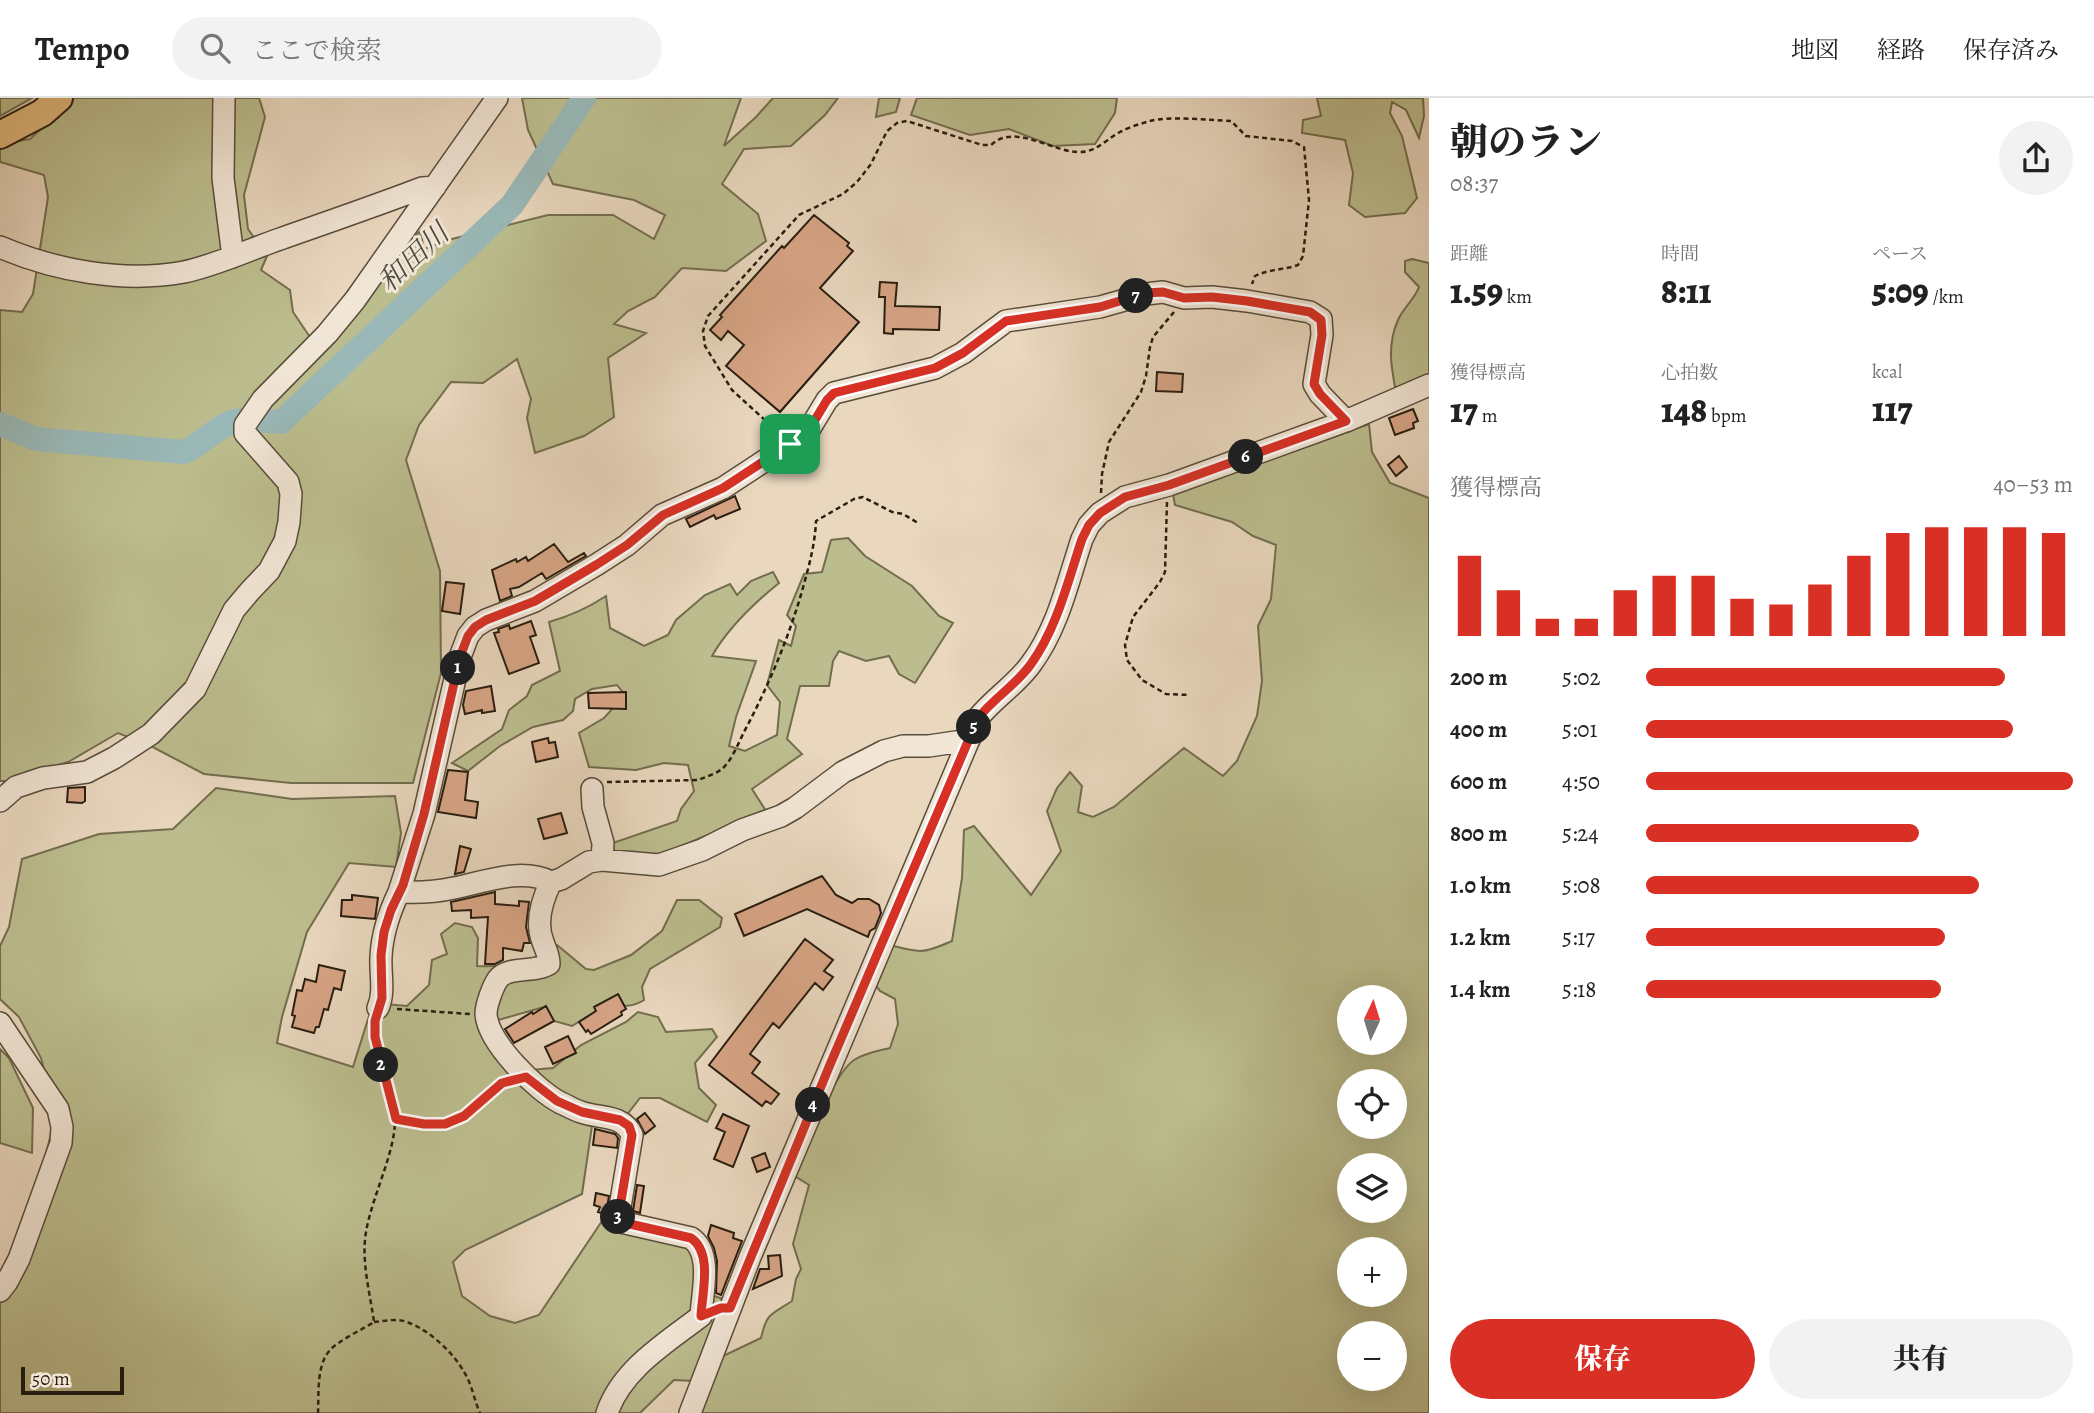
<!DOCTYPE html>
<html lang="ja">
<head>
<meta charset="utf-8">
<style>
  body { margin:0; font-family:Alegreya,"Noto Serif JP",serif; background:#f2f2f2; color:#222; height:100vh; display:flex; flex-direction:column; font-size:26px; white-space:nowrap }
  * { box-sizing:border-box; margin:0 }
  p { font-size:23px; color:#767676 }
  .icon { flex:none; width:38px; height:38px; fill:none; stroke:currentColor; stroke-width:2; stroke-linecap:round; stroke-linejoin:round }
  .map { position:relative; flex:1; overflow:hidden }
  .side { display:flex; flex-direction:column; background:#fff; width:665px }
  .side>* { flex:none }
  .needle { width:46px; rotate:4deg }
  .tools { position:absolute; left:1337px; top:887px; display:grid; gap:14px }
  .tools a { display:grid; place-items:center; width:70px; height:70px; border-radius:50%; background:#fff; box-shadow:0 7px 28px #0002; font-size:35px }
  .scale { position:absolute; left:21px; bottom:18px; width:103px; box-sizing:border-box; padding-left:7px; border:4px solid #281d0f; border-top:0; font-size:19px; line-height:24px; white-space:nowrap; color:#281d0f; -webkit-text-stroke:5px #f1e5d5; paint-order:stroke }
  .pin { position:absolute; display:grid; place-items:center; width:60px; height:60px; color:#fff; margin:-30px; border-radius:14px; box-shadow:0 4px 10px #0006 }
  .km { position:absolute; width:35px; height:35px; margin:-18px; border-radius:50%; background:#222; color:#fff; font-size:19px; line-height:35px; text-align:center }
  .round { display:grid; place-items:center; flex:none; width:74px; height:74px; border-radius:37px; background:#f2f2f2 }
  .head { display:flex; align-items:center; justify-content:space-between; height:119px; padding:0 21px }
  h1 { font-size:38px; font-weight:800; line-height:52px }
  .metrics { display:grid; grid-template-columns:repeat(3,1fr); gap:10px; height:119px; padding:7px 21px }
  .metrics div { display:grid; align-content:center }
  .metrics b { font-size:35px; font-weight:800 }
  .metrics small { font-size:19px; font-weight:400 }
  .metrics p { font-size:19px }
  .chart { height:196px; padding:14px 21px }
  .chart p { display:flex; justify-content:space-between }
  .chart svg { width:100%; height:126px; margin-top:7px; stroke:#d93025; stroke-width:6 }
  .button { display:flex; gap:14px; margin-top:auto; padding:14px 21px }
  .button a { flex:1; height:80px; border-radius:42px; background:#d93025; color:#fff; font-size:28px; font-weight:800; line-height:80px; text-align:center }
  .button a+a { background:#f2f2f2; color:#222 }
  ul { padding:0 21px; list-style:none; font-size:23px }
  li { display:grid; grid-template-columns:112px 84px 1fr; align-items:center; height:52px }
  li i { height:18px; border-radius:9px; background:#d93025 }
  header { display:flex; align-items:center; gap:42px; box-sizing:border-box; height:98px; padding:0 35px; background:#fff; border-bottom:2px solid #e0e0e0 }
  header strong { font-size:33px }
  nav { display:flex; gap:38px; margin-inline-start:auto; font-size:24px }
  .search { width:490px; height:63px; background:#f2f2f2; display:flex; align-items:center; gap:18px; box-sizing:border-box; padding:0 24px; border-radius:38px; color:#767676; font-size:26px }
  main { display:flex; flex:1; min-height:0 }
  .map>svg:first-child { display:block }
  .green { fill:#bcbd8e; stroke:#726d4e; stroke-width:2; fill-rule:evenodd }
  .lines { fill:none; stroke-linecap:round; stroke-linejoin:round }
  .river { stroke:#99b8b7; stroke-width:24 }
  .building { fill:#d8a586; stroke:#281d0f; stroke-width:2 }
  .minor-casing { stroke:#584c3b; stroke-width:24 }
  .major-casing { stroke:#281d0f; stroke-width:30 }
  .path { stroke:#281d0f; stroke-width:2.5; stroke-dasharray:5 3.5; stroke-linecap:butt }
  .minor { stroke:#f1e5d5; stroke-width:21 }
  .major { stroke:#e4bc7f; stroke-width:26 }
  .route-casing { stroke:#fff; stroke-width:14 }
  .route { stroke:#d93025; stroke-width:9 }
  .labels { text-anchor:middle; stroke-width:6; stroke-linejoin:round; paint-order:stroke }
  .water-label { font-size:28px; font-style:italic; fill:#4a4c41; stroke:#f1e5d5 }
</style>
</head>
<body>
<header>
<strong>Tempo</strong>
<div class="search"><svg class="icon" aria-label="search" viewBox="0 0 24 24"><circle cx="10" cy="10" r="6"/><path d="M15 15l6 6"/></svg>ここで検索</div>
<nav><a>地図</a><a>経路</a><a>保存済み</a></nav>
</header>
<main>
<div class="map">
<svg width="1429" height="1315" viewBox="0 0 1429 1315">
  <rect width="100%" height="100%" fill="#e9d7be"/>
  <filter id="stains"><feTurbulence type="fractalNoise" baseFrequency=".00286" numOctaves="4"/><feColorMatrix values="0 0 0 0 .2 0 0 0 0 .09 0 0 0 0 .02 0 0 0 .5 -.17"/></filter>
  <radialGradient id="worn" r=".72"><stop offset=".6" stop-color="#630" stop-opacity="0"/><stop offset="1" stop-color="#630" stop-opacity=".3"/></radialGradient>
  <path class="green" d="M0,0H32L0,18Z
    M74,0H259L265,19L244,97L248,131L267,158L261,172L290,192L293,214L314,245L420,133L424,151L448,142L548,117H613L654,141L665,117L634,102L553,86L528,32L522,0H741L724,48L756,19L773,0H838L825,17L791,48L744,51L722,86L758,116L766,143L726,173L682,170L655,199L628,213L614,226L646,235L608,260L614,319L584,338L535,355L527,320L531,301L517,261L483,285L451,284L419,327L406,362L440,473L441,575L413,685H291L204,676L147,646L118,635L68,664L8,683H0V212L22,214L33,196L48,99L44,77L0,64V46L30,41Z
    M879,0H900L896,14L876,19Z
    M917,0H1117L1115,15L1095,46L1053,48L1009,31L970,37L911,17Z
    M1317,0H1423L1424,18L1419,40L1406,12L1392,4L1390,15L1402,38L1417,100L1405,115L1365,119L1349,107L1353,75L1345,42L1302,35L1303,22L1321,18Z
    M1412,161L1429,165V277L1396,294C1391,269 1387,247 1398,222C1403,210 1414,202 1419,189L1405,174V163Z
    M1369,326L1372,354L1390,385L1429,400V1315H697L723,1258L761,1240C767,1214 771,1217 792,1203L796,1181L801,1171L793,1146L809,1087L793,1077C805,1051 833,976 854,962C865,955 878,953 890,950L898,926L895,901L880,893L875,887L890,847C920,855 923,856 952,843L962,780L964,732L974,728L1031,797L1061,753L1047,713L1057,690L1070,674L1082,688L1078,714L1093,719L1114,709L1184,650L1223,678L1237,663L1257,618L1262,583L1258,528L1271,501L1276,447L1253,438L1232,424L1175,407L1173,396ZM1349,900H1395V945H1349ZM1349,984H1395V1029H1349ZM1349,1068H1395V1113H1349ZM1349,1152H1395V1197H1349ZM1349,1236H1395V1281H1349Z
    M848,440L865,458L912,488L939,518L953,525L915,585L899,576L889,558L866,563L839,553L833,563L829,588H800L787,641L802,656L752,691L766,713L652,760L629,759L604,748L677,723L681,711L694,693L688,667L664,665L636,672L589,669L579,635L604,620L625,597L617,587L592,591L575,601L573,613L563,622L533,629L500,648L468,673L452,665L502,631L509,612L527,598L532,587L560,573L549,524C570,518 588,510 606,498L610,530L644,548L668,537L676,522L705,497L730,486L737,497L751,483L773,474L779,485C753,506 728,530 712,558L756,563L736,619L729,648L745,653L777,637L780,604L767,587L779,542L791,548L796,528L787,517L804,476L822,474L831,442Z
    M216,690L292,701L395,698L401,735L396,769L349,765L307,834L282,919L277,945L353,969L373,905L407,908L429,887L432,862L447,856L441,836L455,825L472,829L478,840L477,868C512,869 527,866 557,847L586,871L594,872L631,857L662,833L677,802H699L722,820L720,829L650,871L642,889L644,902C632,910 622,908 608,906L572,928L554,923L544,909L491,924L530,972L553,970L581,947L626,924L638,914L658,919L666,934L712,931L717,939L695,965L699,990L716,1007L707,1024L660,1000H640L626,1018L594,1014L582,1096L465,1152L453,1164L462,1198L490,1218L515,1225L539,1217L602,1123L628,1115L699,1134L709,1196L726,1202L694,1283L674,1282L640,1315H0V1180L38,1087L56,1016L41,960L19,919L0,901V848L9,829L22,761L99,736L173,731Z
    M0,951L9,960L33,1010L32,1055L0,1045Z"/>
  <g class="lines">
    <path class="river" d="M254,322L281,324L512,107L584,0
      M0,326L36,341L184,354C203,346 221,323 242,322"/>
  </g>
  <path class="building" d="M814,117L849,145L847,148L853,153L820,190L859,224L780,314L726,268L744,247L728,233L721,242L710,232L722,219L720,217L782,148L784,150Z
    M880,184L897,185L895,208L940,209L939,232L893,231V236L884,235L885,199H879Z
    M1157,274L1183,276L1182,294L1156,293Z
    M1413,311L1418,323L1413,325L1414,330L1395,337L1389,320Z
    M1399,358L1407,369L1396,378L1388,367Z
    M735,398L740,411L716,421L714,417L690,429L686,421Z
    M554,446L568,464L584,455L586,458L546,481L542,475L519,489L510,491L512,498L500,503L492,472L516,461L517,464L526,459L528,463Z
    M446,484L464,486L460,516L442,513Z
    M531,523L536,537L530,539L539,565L509,576L494,535L499,534L498,531L509,527L510,531Z
    M491,588L495,613L482,615V612L465,616L463,607L466,593Z
    M626,594V611L589,610L588,595Z
    M548,640L549,645L555,644L558,659L536,664L532,644Z
    M448,672L468,674L465,702L478,704L476,720L438,714Z
    M85,689V703L82,705L67,704L68,690Z
    M561,715L567,735L544,741L538,721Z
    M460,748L471,751L464,774L455,776Z
    M822,778L836,797L852,805L858,801H869L879,807L881,815L875,830L870,833L868,839L807,811L744,838L735,816Z
    M495,794V806L519,808V803L529,804L526,829L530,845H524L522,853L503,850V862L495,866H485L488,819L471,820V812L452,813L451,804Z
    M352,797L378,800L375,821L341,818L342,802H352Z
    M805,841L833,862L824,873L833,879L823,892L815,885L779,930L773,925L750,956L760,964L752,975L779,996L771,1006L766,1003L762,1008L709,967Z
    M319,867L345,873L341,892L334,890L328,912L324,911L319,929H316L314,935L292,929L295,918L292,917L297,892L302,893L305,881L316,884Z
    M618,896L626,911L621,914L622,917L591,936L588,932L586,934L579,924L596,913L594,909Z
    M546,908L554,923L514,945L505,931L532,914L533,916Z
    M568,938L576,955L553,966L545,949Z
    M645,1015L655,1028L645,1036L637,1021Z
    M723,1016L749,1028L733,1069L714,1061L725,1034L716,1030Z
    M595,1031L615,1036L618,1040L617,1050L593,1047Z
    M765,1055L770,1069L757,1074L752,1060Z
    M637,1087L644,1088L640,1115L633,1113Z
    M596,1095L609,1098L606,1116L598,1114L600,1109L594,1107Z
    M711,1127L734,1135L733,1140L742,1143L721,1197L716,1195L717,1163L714,1150L708,1138Z
    M780,1157L782,1178L753,1191L760,1171H769L768,1158Z"/>
  <g class="lines">
    <g class="minor-casing">
      <path id="minor" d="M224,0L223,80L233,159
        M0,149C56,173 124,185 184,174C217,167 248,152 280,141C328,124 375,108 422,90L435,89
        M592,691L593,709L603,745L602,762
        M0,703L16,689L43,680L87,674L114,660L151,636L195,591L234,512L250,493L269,473L285,443L289,424L291,396L288,384L245,335V327L263,301L327,236L355,202L497,0
        M551,784C542,802 535,824 543,844C546,853 549,857 549,866C535,875 507,868 498,881C493,888 486,907 486,916C488,945 537,993 561,1005C568,1008 574,1012 581,1014C600,1021 623,1016 632,1037L618,1121L621,1124L691,1140C713,1155 702,1195 701,1218C666,1245 622,1271 607,1315
        M399,794L424,716L460,559L468,538L475,529L486,522L535,503L596,467L627,447L662,417L723,390L807,335L827,302L834,295L935,270L963,255L1006,223L1100,209L1146,196L1163,194L1184,200L1212,199L1247,203L1310,214L1321,221L1322,237L1314,286L1320,296L1346,323
        M378,910C385,894 380,876 381,859C382,836 389,815 399,794C418,795 436,794 454,790C484,784 522,769 551,784L561,781L589,764L602,762L659,767L702,752L742,732L781,718L795,710L843,674L884,653L903,648H929L969,642
        M0,925L58,1011L62,1029L61,1045L19,1161L7,1184L0,1193
        M690,1315L750,1159L978,620C994,600 1017,586 1031,566C1058,530 1068,483 1082,441L1089,427L1100,415L1125,399L1169,387L1346,323L1429,287"/>
    </g>
    <g class="major-casing">
      <path id="major" d="M0,37L42,15L59,0"/>
    </g>
    <path class="path" d="M778,334L732,292L705,248L703,233L708,218L799,117L843,96L857,84L871,66L887,33L897,25L907,23L982,47H991C1014,25 1051,53 1077,54C1096,55 1105,42 1120,34C1129,29 1140,26 1150,23C1167,18 1211,22 1231,23L1246,38L1292,43L1304,49L1309,102L1303,158L1298,167C1284,172 1269,171 1255,178L1252,186
      M1101,395L1102,376L1109,344L1141,294L1146,278L1150,249L1153,239L1174,214
      M1167,404L1165,474L1160,484L1133,519L1125,547L1127,562L1142,582L1166,596L1190,597
      M607,684L698,682C706,679 715,676 722,671C732,662 738,646 744,634C769,587 790,537 804,486C810,464 815,445 816,423L854,401L863,399L892,414L903,416L918,425
      M397,911L470,916
      M395,1021C411,1024 429,1029 445,1026C468,1021 485,999 502,985L507,983
      M374,1224C385,1223 397,1220 407,1224C429,1232 453,1254 464,1274C472,1286 474,1302 480,1315
      M318,1315C319,1295 316,1266 331,1251C340,1242 363,1231 374,1224C370,1195 361,1163 366,1134C372,1098 396,1053 395,1020C395,1008 389,995 386,983C380,965 376,945 375,926"/>
    <use href="#minor" class="minor"/>
    <use href="#major" class="major"/>
  </g>
  <g class="lines">
    <g class="route-casing">
      <path id="route" d="M1163,194L1184,200L1212,199L1247,203L1310,214L1321,222L1322,237L1314,286L1320,296L1346,323L1169,387L1125,399L1100,415L1089,427L1082,441C1068,483 1057,530 1031,566C1017,586 994,600 978,620L829,969L730,1210H721L701,1218C702,1195 713,1155 691,1140L621,1124L618,1121L632,1037L629,1028L620,1022L582,1014L557,1003L526,979L502,985L464,1018L445,1026H424L396,1021L375,939V923L382,900L381,857L384,834L391,812L403,787L424,716L460,559L468,538L475,529L486,522L535,503L596,467L627,447L663,417L723,390L807,335L827,302L834,295L935,270L963,255L1006,223L1100,209L1146,195Z"/>
    </g>
    <use href="#route" class="route"/>
  </g>
  <g class="labels">
    <g class="water-label">
      <text transform="translate(413 159) rotate(-43)" y="10">和田川</text>
    </g>
  </g>
  <rect width="100%" height="100%" filter="url(#stains)"/>
  <rect width="100%" height="100%" fill="url(#worn)"/>
</svg>
<div class="tools">
<a><svg class="needle" viewBox="-14 -14 28 28"><path d="M0-13l5 13h-10z" fill="#e53935"/><path d="M0 13l5-13h-10z" fill="#767676"/></svg></a>
<a><svg class="icon" aria-label="locate" viewBox="0 0 24 24"><circle cx="12" cy="12" r="6"/><path d="M12 2v4M12 18v4M2 12h4M18 12h4"/></svg></a>
<a><svg class="icon" aria-label="layers" viewBox="0 0 24 24"><path d="M12 4l9 5-9 5-9-5zM3 14l9 5 9-5"/></svg></a>
<a>+</a>
<a>−</a>
</div>
<div class="scale">50 m</div>
<div class="pin" style="left:790px;top:346px;background:#1e9e55"><svg class="icon" aria-label="arrive" viewBox="0 0 24 24"><path d="M6 21V4h12l-3 4 3 4H6"/></svg></div>
<b class="km" style="left:458px;top:570px">1</b>
<b class="km" style="left:381px;top:967px">2</b>
<b class="km" style="left:618px;top:1119px">3</b>
<b class="km" style="left:813px;top:1007px">4</b>
<b class="km" style="left:974px;top:629px">5</b>
<b class="km" style="left:1246px;top:359px">6</b>
<b class="km" style="left:1136px;top:198px">7</b>
</div>
<section class="side">
<div class="head"><div><h1>朝のラン</h1><p>08:37</p></div><a class="round"><svg class="icon" aria-label="share" viewBox="0 0 24 24"><path d="M12 15V3M7 8l5-5 5 5M5 13v7h14v-7"/></svg></a></div>
<div class="metrics">
<div><p>距離</p><b>1.59<small> km</small></b></div>
<div><p>時間</p><b>8:11</b></div>
<div><p>ペース</p><b>5:09<small> /km</small></b></div>
</div>
<div class="metrics">
<div><p>獲得標高</p><b>17<small> m</small></b></div>
<div><p>心拍数</p><b>148<small> bpm</small></b></div>
<div><p>kcal</p><b>117</b></div>
</div>
<div class="chart"><p><span>獲得標高</span>40–53 m</p>
<svg viewBox="0 0 160 44" preserveAspectRatio="none"><path d="M5 44V16M15 44V28M25 44V38M35 44V38M45 44V28M55 44V23M65 44V23M75 44V31M85 44V33M95 44V26M105 44V16M115 44V8M125 44V6M135 44V6M145 44V6M155 44V8"/></svg>
</div>
<ul>
<li><b>200 m</b>5:02<i style="width:84%"></i></li>
<li><b>400 m</b>5:01<i style="width:86%"></i></li>
<li><b>600 m</b>4:50<i style="width:100%"></i></li>
<li><b>800 m</b>5:24<i style="width:64%"></i></li>
<li><b>1.0 km</b>5:08<i style="width:78%"></i></li>
<li><b>1.2 km</b>5:17<i style="width:70%"></i></li>
<li><b>1.4 km</b>5:18<i style="width:69%"></i></li>
</ul>
<div class="button"><a>保存</a><a>共有</a></div>
</section>
</main>
</body>
</html>
